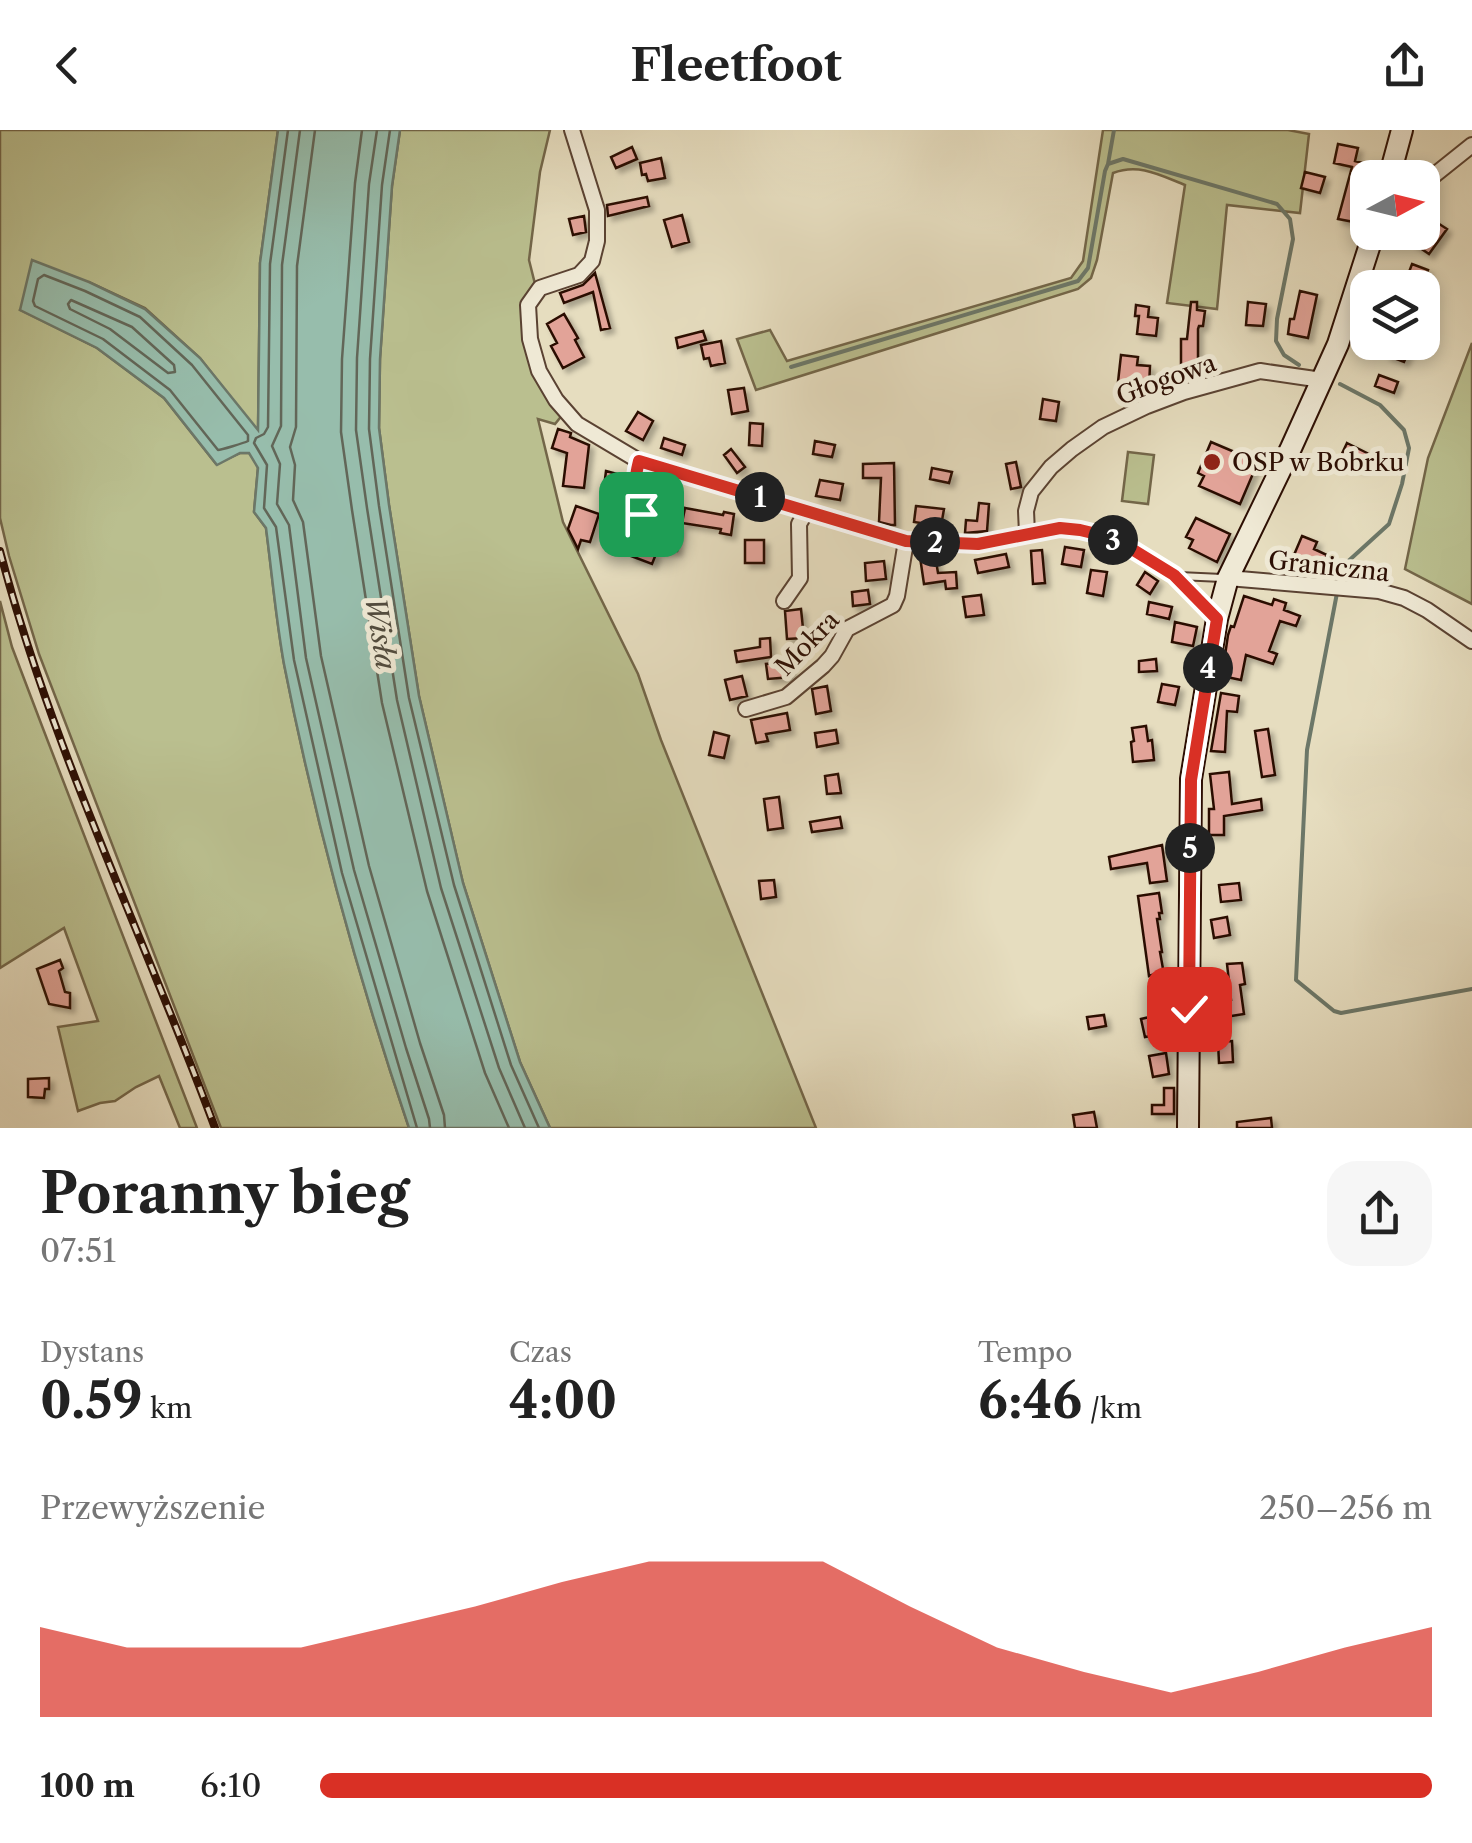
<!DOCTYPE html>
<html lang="pl">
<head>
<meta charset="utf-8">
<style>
  body { margin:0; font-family:"Libre Caslon Text",serif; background:#f6f6f6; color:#222; height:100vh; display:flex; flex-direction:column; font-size:38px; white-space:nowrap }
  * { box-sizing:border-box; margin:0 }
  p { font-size:32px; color:#767676 }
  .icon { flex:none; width:55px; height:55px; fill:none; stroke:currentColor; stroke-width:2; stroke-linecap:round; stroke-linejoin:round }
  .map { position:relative; height:998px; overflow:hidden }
  .drawer { display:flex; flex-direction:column; background:#fff; flex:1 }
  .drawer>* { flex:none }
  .needle { width:65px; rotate:83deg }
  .buttons { position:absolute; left:1350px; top:30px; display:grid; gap:20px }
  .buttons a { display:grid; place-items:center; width:90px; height:90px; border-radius:20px; background:#fff; box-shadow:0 5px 15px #0003; font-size:50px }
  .pin { position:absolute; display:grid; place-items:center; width:85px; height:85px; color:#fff; margin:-42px; border-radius:20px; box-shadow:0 5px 15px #0006 }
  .km { position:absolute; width:50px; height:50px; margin:-25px; border-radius:50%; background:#222; color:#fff; font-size:28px; line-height:50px; text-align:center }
  .round { display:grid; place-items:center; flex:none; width:105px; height:105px; border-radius:30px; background:#f6f6f6 }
  .overview { display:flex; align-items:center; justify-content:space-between; height:170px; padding:0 40px }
  h1 { font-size:55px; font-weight:700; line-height:75px }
  .figures { display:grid; grid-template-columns:repeat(3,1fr); gap:15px; height:170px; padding:10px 40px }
  .figures div { display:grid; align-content:center }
  .figures b { font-size:50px; font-weight:700 }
  .figures small { font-size:28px; font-weight:400 }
  .figures p { font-size:28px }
  .chart { height:280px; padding:20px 40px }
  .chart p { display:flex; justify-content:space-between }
  .chart svg { width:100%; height:180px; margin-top:10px; fill:#d93025; opacity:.7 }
  ul { padding:0 40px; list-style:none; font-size:32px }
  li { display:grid; grid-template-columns:160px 120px 1fr; align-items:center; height:75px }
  li i { height:25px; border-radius:12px; background:#d93025 }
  header { display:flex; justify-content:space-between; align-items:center; height:130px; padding:0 40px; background:#fff; font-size:45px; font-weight:700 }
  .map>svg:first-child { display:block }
  .green { fill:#babf8f; stroke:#736649; stroke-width:2.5 }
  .water { fill:#97bdac; stroke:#6c7768; stroke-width:2.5 }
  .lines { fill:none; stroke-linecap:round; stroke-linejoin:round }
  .shore { stroke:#626658; stroke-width:2.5 }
  .stream { stroke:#6c7768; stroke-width:4 }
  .building { fill:#e2a398; stroke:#2c0e03; stroke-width:2.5; filter:url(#shadow) }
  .lane-casing { stroke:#5a4232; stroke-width:10 }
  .street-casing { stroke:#5a4232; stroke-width:18 }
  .secondary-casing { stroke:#2c0e03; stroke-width:24 }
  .lane { stroke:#efe9d5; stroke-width:6 }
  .street { stroke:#efe9d5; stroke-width:14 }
  .secondary { stroke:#efe9d5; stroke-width:20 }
  .rail-casing { stroke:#2c0e03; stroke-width:8 }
  .rail { stroke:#efe9d5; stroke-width:4; stroke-dasharray:11; stroke-linecap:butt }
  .route-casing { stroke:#fff; stroke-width:20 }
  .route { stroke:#d93025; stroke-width:12 }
  .poi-dot { fill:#8f2418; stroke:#efe9d5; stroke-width:4 }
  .labels { text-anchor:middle; stroke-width:10; stroke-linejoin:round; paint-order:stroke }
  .street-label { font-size:25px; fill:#2c0e03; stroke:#efe9d5 }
  .poi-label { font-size:25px; fill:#2c0e03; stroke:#efe9d5; text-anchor:start }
  .water-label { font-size:28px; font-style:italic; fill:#514b3e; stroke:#efe9d5 }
</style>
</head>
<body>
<header><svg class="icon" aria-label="back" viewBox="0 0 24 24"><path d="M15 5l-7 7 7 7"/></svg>Fleetfoot<svg class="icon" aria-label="share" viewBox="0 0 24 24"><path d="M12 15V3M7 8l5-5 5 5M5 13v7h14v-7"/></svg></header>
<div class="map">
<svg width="1472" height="998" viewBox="0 0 1472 998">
  <defs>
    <filter id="shadow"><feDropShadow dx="4.5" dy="4.5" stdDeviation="2.5" flood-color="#0004"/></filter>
  </defs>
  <rect width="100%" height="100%" fill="#e6ddbf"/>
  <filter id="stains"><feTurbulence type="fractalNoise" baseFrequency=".002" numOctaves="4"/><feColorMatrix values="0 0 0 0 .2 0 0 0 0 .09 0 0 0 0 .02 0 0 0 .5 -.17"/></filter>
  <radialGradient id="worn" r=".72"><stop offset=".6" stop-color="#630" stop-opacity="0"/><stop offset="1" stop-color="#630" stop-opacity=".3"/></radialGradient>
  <path class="green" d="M0,0H278L260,133L258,302L200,228L145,178L89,152L21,180L97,218L164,268L216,334L240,323H250L258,337L254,382L266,398C272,443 276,490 284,534C315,691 358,847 409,998H221L39,524L9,426L0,388Z
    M400,0H550L540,42L529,130L535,154L525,167L527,217L563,284L555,294L538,289L563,392L638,544L661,610L816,998H550L520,932L463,753L419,566L389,375L379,298L380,229L392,56Z
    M1103,0H1288L1309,4L1300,83L1227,75L1217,179L1167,173L1185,55C1160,45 1139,33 1113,43L1097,130L1091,148L1078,159L756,260L737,209L770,200L787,231L1071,148L1083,131Z
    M1472,213V474L1405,439L1428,328Z
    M1128,322L1154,325L1148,374L1122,371Z
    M0,471L12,517L42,596L197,998H180L159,946L136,957L115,971L100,973L78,981L58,897L98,891L64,798L0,838Z"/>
  <path class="water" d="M278,0H400L392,56L380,229L379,298L389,375L419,566L463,753L520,932L550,998H409C358,847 315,691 284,534C276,490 272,444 266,398L254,382L258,338L249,323H240L217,335L164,268L97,218L20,180L32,130L89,152L145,179L200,228L258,300L260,133Z"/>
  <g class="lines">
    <path class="shore" d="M288,0L270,134L268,297L264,304L256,308L254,313L267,335L264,378L276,397L294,530L342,743L417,998
      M300,0L282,135L281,296L272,316L280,334L277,374L289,395L306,528L354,740L406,918L429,989L430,998
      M315,0L297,136L296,297L290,317L295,335L293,370L303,392L321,526L369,736L420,913L444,985L445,998
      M362,0L355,53L342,229L341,302L352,380L382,573L427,761L485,943L509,998
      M377,0L369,54L357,228L356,300L367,378L397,570L441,758L499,938L525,998
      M390,0L382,55L370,229L369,299L379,376L409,568L454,755L511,935L539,998
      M44,145L85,161L140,187L192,235L248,305V311C244,313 221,320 218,320L170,260L103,209L35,176L33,171L38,149Z
      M71,170L132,197L174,235L175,242L168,243L110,199L70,179L68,174Z"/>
    <path class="stream" d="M1108,34L1114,0
      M791,237L1078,151L1088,138L1105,41L1108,34L1123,29L1277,74L1290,89L1293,109L1277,189L1276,211L1284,225L1299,235
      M1338,449L1344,435L1389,394L1402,354L1409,318L1404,300L1380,275L1340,254
      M1337,463L1307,620L1296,850L1334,881L1341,883L1472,859"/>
  </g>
  <path class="building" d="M1338,14L1358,18L1355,31L1374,36L1371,48H1368L1366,58L1362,57L1354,92L1338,89L1352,37L1334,33Z
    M632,17L637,29L616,38L611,27Z
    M661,28L665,48L648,51L646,44L642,45L640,33Z
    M1305,42L1325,47L1320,63L1301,58Z
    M647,67L649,76L608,86L607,75Z
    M682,85L689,112L672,117L664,90Z
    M584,86L586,102L573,105L569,89Z
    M1430,88L1447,99L1429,124L1413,113L1422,102Z
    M1412,134L1428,140L1421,158H1403Z
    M595,143L610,198L601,200L593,162L564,173L560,163L583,155Z
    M1300,161L1317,165L1308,208L1288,204L1290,189H1294Z
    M1191,172H1197V180L1205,181L1203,196H1199L1198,199V235H1181V209H1187Z
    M1248,172L1266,174L1263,196L1246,195Z
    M1136,175L1149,177L1148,187L1158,188L1156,206L1137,204L1139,186H1135Z
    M564,184L578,208L575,210L584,227L563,238L551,216L557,213L547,194Z
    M703,201L706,210L678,218L676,208Z
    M721,211L725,233L711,236L709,228L704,229L701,215Z
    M1391,212H1402L1411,216L1404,232L1386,225Z
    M1121,225L1138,227L1137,235L1150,236L1149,256L1118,252Z
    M1379,245L1398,252L1394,263L1375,256Z
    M744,258L748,281L732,284L728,260Z
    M1043,269L1059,272L1056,291L1040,289Z
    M638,282L653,291L643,310L626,301Z
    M750,293L763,294L762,316L749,315Z
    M558,299L571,303L570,307L589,315L584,358L563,356L567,323L552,318Z
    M664,308L685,315L682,325L661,318Z
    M815,311L835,315L832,327L813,324Z
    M1211,312L1258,332L1240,374L1199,356L1204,346L1198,343Z
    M1347,313L1367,323L1361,338L1340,328Z
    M731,319L745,337L737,343L724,325Z
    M1016,332L1021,357L1011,359L1006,334Z
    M894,333L895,395H891L879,392L881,348H863V334Z
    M932,338L952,342L949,353L930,349Z
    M606,341L628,347L627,357L621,356L619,367L603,365Z
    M820,350L843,354L840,370L816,366Z
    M979,373L989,374L987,401L965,403L966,390L977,391Z
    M576,376L599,384L590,412L581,410L578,419L568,399Z
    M916,376L944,379L941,396L914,392Z
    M685,378L723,385L724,382L734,384L731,405L720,403L721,399L682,393Z
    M1196,388L1230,404L1217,432L1189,418L1193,410L1186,407Z
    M661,394L680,396L677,421L658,419Z
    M1302,406L1317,412L1314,419L1327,425L1321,438L1294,425Z
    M745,410H764V433H745Z
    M635,416L656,424L652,434L631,426Z
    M1065,417L1084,420L1081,437L1062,434Z
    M1042,420L1045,453L1033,454L1031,421Z
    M1006,424L1009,437L978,443L975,430Z
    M935,425L938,443L956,442L957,458L946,459L945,451L924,454L920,427Z
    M884,431L886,449L866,451L865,433Z
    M1091,440L1107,442L1103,466L1087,463Z
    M1145,442L1158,451L1150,464L1137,455Z
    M868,460L870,474L853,476L852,462Z
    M981,465L984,485L966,487L963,467Z
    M1244,466L1272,475L1274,469L1286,473L1284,480L1300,486L1296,496L1280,491L1269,521L1277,524L1273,534L1246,525L1241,550L1222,546L1228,505L1231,496L1234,497Z
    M1149,472L1172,477L1169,489L1147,484Z
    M801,479L804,508L787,509L785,481Z
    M1175,492L1197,497L1193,516L1172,512Z
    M770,508L771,527L737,532L735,521L760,517V509Z
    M1156,529L1157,541L1139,542V531Z
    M790,532L791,547L768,549L766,534Z
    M742,546L747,566L730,570L725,550Z
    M1162,554L1179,557L1175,575L1158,572Z
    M827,556L831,581L816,584L812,559Z
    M1221,563L1239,566L1237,582L1227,581L1225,622L1211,621Z
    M787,583L790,600L766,604L768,611L756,613L751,590Z
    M1146,596L1148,611L1152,610L1154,630L1133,632L1131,612L1134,611L1132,598Z
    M1268,599L1275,645L1262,647L1255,601Z
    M836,600L838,613L817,617L815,603Z
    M714,602L729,606L724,628L709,625Z
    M1229,642L1232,674L1261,669L1262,680L1224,686V705H1209V679H1214L1210,644Z
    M838,644L841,663L827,664L825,646Z
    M779,667L783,698L768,700L764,669Z
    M840,687L842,698L812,702L810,692Z
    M1162,715L1167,751L1150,753L1147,733L1111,739L1109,727Z
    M774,750L776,767L761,769L759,751Z
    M1239,753L1241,770L1221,772L1219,755Z
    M1159,763L1162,783H1159L1160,789H1157L1162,822H1160L1165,850H1168L1171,871L1156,873L1152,845L1149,846L1138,766Z
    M1227,787L1230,805L1214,808L1211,790Z
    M60,830L63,838L59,841L65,862L70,863V878L49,874L37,839Z
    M1242,833L1245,854L1240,855L1244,884L1225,887L1223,871L1231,870L1227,834Z
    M1104,885L1106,896L1089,899L1087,887Z
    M1158,885L1162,904L1145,907L1141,889Z
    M1232,911L1233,932L1219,933L1218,912Z
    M1166,923L1169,944L1153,947L1149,926Z
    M49,948V959H45L44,968L28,967V949Z
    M1164,958H1174V984H1152V975H1164Z
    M1094,982L1097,998H1075L1073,985Z
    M1271,988L1272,998H1237V992Z"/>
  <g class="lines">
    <g class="lane-casing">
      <path id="lane" d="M639,332C632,360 632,373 651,396
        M1179,446L1222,448"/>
    </g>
    <g class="street-casing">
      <path id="street" d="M572,0L597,80V111L592,131L579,145L540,158L528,175L530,209L539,241L556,270L577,294L639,331L906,411L978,414L1060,398L1080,400L1105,406L1135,421L1174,445L1217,489
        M1422,55L1472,15
        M1027,403L1026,381L1031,362L1051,337L1072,319L1103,297L1147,276L1184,262L1260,241L1322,250
        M1228,448L1379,461L1404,468L1427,480L1472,511
        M784,471L800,448L799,394L806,382
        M746,579L786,567L823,536L832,526L847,499L893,475L897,466L906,411"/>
    </g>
    <g class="secondary-casing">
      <path id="secondary" d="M1389,48L1402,0
        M1188,998L1191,649L1217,489L1228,448L1291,318L1338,214L1374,102"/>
    </g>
    <use href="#lane" class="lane"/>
    <use href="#street" class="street"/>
    <use href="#secondary" class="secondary"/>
    <g class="rail-casing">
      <path id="rail" d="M0,421C52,620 144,806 215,998"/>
    </g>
    <use href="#rail" class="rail"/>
  </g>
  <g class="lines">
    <g class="route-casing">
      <path id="route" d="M641,384C633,365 634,351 639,331L906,411L978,414L1060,398L1080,400L1105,406L1135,421L1174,445L1217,489L1191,650L1189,879"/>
    </g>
    <use href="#route" class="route"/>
  </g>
  <circle class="poi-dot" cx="1212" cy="332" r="10"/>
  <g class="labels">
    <g class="street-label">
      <text transform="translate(1166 249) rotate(-20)" y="9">Głogowa</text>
      <text transform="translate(1329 436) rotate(6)" y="9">Graniczna</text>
      <text transform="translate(807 513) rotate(-46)" y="9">Mokra</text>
    </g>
    <g class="poi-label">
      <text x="1232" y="341">OSP w Bobrku</text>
    </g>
    <g class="water-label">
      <text transform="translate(381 503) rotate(81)" y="10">Wisła</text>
    </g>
  </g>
  <rect width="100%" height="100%" filter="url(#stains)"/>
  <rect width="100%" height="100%" fill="url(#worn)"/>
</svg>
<div class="buttons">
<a><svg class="needle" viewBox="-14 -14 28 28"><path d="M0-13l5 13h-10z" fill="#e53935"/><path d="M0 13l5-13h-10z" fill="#767676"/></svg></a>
<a><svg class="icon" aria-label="layers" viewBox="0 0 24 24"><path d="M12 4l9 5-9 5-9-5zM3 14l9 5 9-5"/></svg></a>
</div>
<div class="pin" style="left:641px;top:384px;background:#1e9e55"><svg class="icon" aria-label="arrive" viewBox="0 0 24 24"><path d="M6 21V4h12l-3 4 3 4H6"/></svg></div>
<div class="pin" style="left:1189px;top:879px;background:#d93025"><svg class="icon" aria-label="check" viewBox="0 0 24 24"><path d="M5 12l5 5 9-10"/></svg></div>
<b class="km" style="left:760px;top:367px">1</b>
<b class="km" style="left:935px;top:412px">2</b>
<b class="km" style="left:1113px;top:410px">3</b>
<b class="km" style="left:1208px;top:538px">4</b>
<b class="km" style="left:1190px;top:718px">5</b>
</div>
<section class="drawer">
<div class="overview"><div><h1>Poranny bieg</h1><p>07:51</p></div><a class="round"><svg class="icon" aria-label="share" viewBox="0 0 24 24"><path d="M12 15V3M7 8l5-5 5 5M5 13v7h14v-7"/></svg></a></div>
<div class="figures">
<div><p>Dystans</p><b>0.59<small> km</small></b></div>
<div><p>Czas</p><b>4:00</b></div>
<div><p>Tempo</p><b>6:46<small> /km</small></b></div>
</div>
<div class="chart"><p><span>Przewyższenie</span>250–256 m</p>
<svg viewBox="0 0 160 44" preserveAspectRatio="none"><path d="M0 44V22L10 27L20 27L30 27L40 22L50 17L60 11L70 6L80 6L90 6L100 17L110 27L120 33L130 38L140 33L150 27L160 22V44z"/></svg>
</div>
<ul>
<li><b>100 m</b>6:10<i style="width:100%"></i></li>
</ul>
</section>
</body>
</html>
